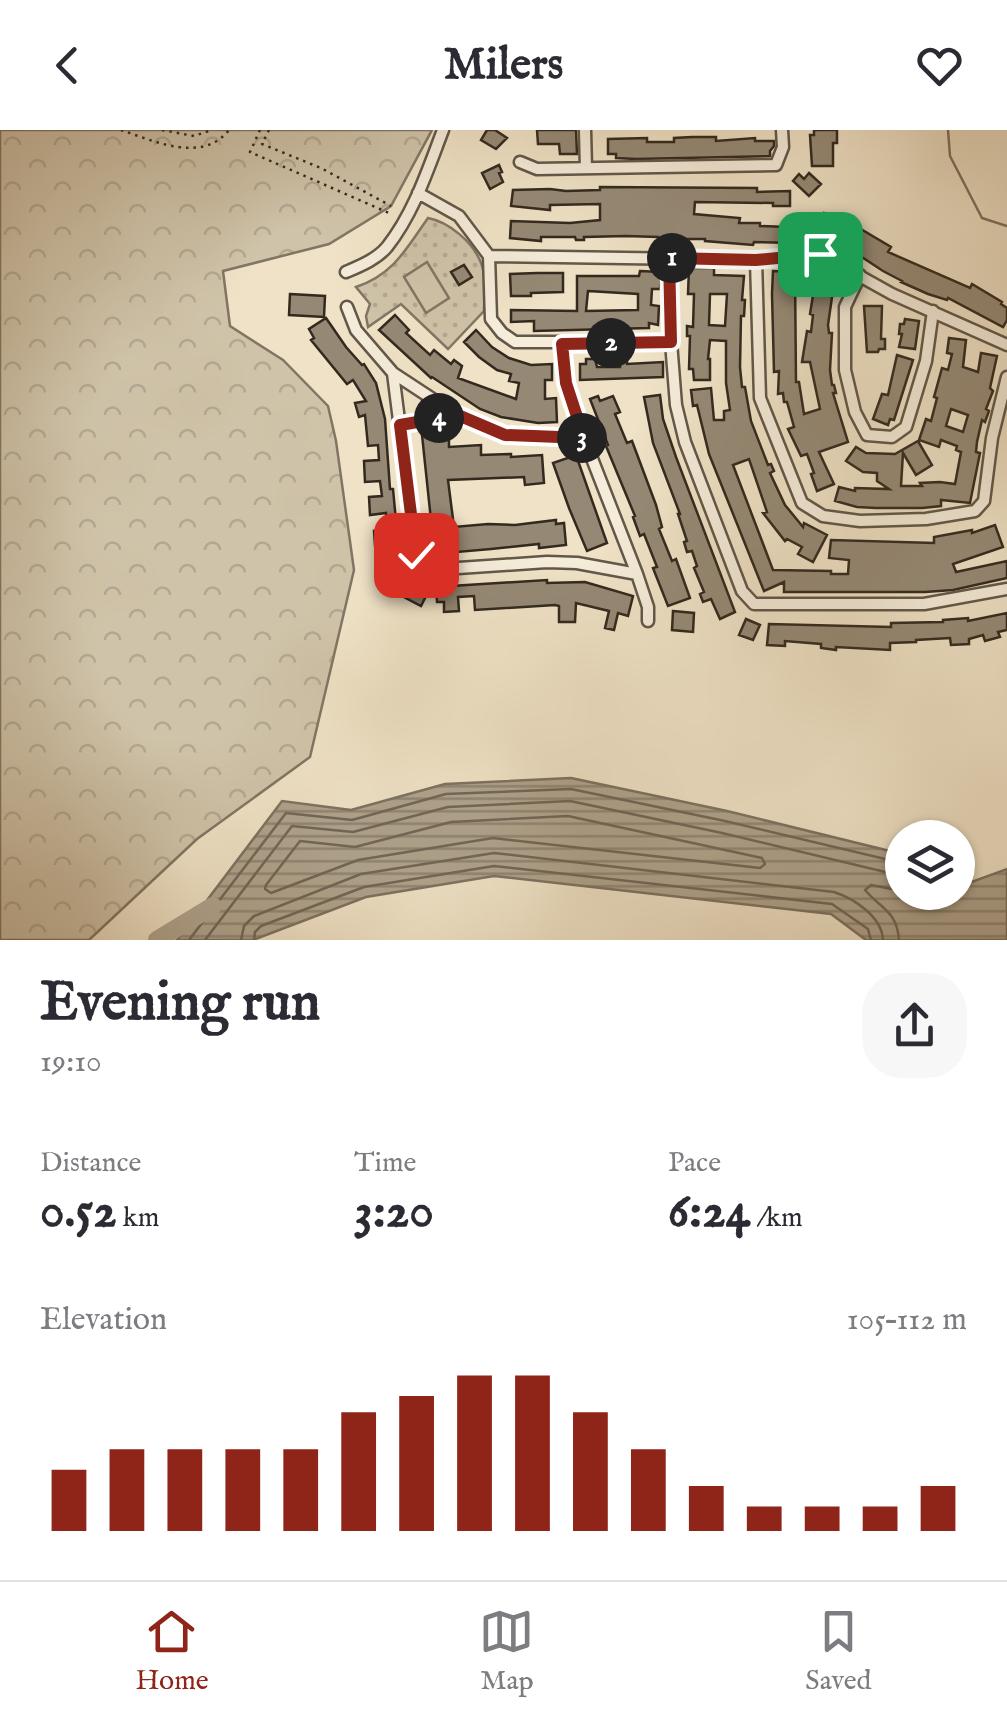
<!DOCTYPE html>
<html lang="en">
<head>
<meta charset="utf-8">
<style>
  body { margin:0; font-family:"IM FELL English",serif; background:#f7f7f7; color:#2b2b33; height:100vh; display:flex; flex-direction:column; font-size:38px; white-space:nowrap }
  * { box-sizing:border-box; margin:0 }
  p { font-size:32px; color:#7c7c81 }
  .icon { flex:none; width:55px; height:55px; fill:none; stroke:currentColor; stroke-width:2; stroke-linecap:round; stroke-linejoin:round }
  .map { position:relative; height:810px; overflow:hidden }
  .details { display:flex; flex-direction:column; background:#fff; flex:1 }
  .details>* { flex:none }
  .tools { position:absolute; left:885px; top:690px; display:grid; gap:20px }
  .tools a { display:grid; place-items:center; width:90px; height:90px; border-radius:50%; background:#fff; box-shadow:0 2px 8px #0004; font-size:50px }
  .pin { position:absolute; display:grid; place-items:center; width:85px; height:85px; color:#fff; margin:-42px; border-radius:20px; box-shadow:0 5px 15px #0006 }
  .km { position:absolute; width:50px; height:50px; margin:-25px; border-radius:50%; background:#222; color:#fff; font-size:28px; line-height:50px; text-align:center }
  .round { display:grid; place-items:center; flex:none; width:105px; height:105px; border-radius:40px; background:#f7f7f7 }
  .headline { display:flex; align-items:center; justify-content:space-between; height:170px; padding:0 40px }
  h1 { font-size:55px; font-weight:700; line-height:75px }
  .stats { display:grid; grid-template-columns:repeat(3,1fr); gap:15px; height:170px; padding:10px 40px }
  .stats div { display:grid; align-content:center }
  .stats b { font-size:50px; font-weight:700 }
  .stats small { font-size:28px; font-weight:400 }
  .stats p { font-size:28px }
  .chart { height:280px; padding:20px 40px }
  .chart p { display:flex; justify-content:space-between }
  .chart svg { width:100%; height:180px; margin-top:10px; stroke:#8f2418; stroke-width:6 }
  header { display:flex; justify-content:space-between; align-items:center; height:130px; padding:0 40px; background:#fff; font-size:45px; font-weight:700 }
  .tabs { display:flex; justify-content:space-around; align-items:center; height:140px; border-top:2px solid #e1e1e2; background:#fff; font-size:28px; color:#7c7c81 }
  .tabs a { display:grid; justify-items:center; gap:5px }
  .tabs .active { color:#8f2418 }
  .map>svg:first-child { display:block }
  .grass { fill:url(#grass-dots); stroke:#817664; stroke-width:2.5 }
  .forest { fill:url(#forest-crowns); stroke:#817664; stroke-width:2.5 }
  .pitch { fill:#cfc3a9; stroke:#817664; stroke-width:2.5 }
  .water { fill:url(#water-rules); stroke:#7d7261; stroke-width:2.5 }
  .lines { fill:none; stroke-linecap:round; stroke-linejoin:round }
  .shore { stroke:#716656; stroke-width:2.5 }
  .stream { stroke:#7d7261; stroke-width:2.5 }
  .river { stroke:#afa38d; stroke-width:18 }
  .building { fill:#958975; stroke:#33291e; stroke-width:2.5; fill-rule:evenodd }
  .minor-casing { stroke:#625748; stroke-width:15 }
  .path { stroke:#33291e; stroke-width:2.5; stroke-dasharray:2.5 5; stroke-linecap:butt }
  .minor { stroke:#f5ecda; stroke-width:10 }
  .route-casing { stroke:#fff; stroke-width:20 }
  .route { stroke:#8f2418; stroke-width:12 }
</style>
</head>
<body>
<header><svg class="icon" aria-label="back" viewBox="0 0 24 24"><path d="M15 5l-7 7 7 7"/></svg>Milers<svg class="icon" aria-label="heart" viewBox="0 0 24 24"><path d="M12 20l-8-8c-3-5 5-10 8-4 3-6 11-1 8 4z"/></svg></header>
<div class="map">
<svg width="1007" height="810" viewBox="0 0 1007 810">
  <defs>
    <pattern id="grass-dots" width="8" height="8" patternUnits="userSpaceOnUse" patternTransform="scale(2.5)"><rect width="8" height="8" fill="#cfc3a9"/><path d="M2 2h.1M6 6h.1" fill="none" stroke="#b2a891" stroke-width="1.8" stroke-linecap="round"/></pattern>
    <pattern id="forest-crowns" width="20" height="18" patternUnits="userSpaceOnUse" patternTransform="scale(2.5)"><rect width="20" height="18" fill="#cfc3a9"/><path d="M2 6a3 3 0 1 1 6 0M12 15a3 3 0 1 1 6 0" fill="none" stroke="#b2a891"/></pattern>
    <pattern id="water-rules" width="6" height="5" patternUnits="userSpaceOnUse" patternTransform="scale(2.5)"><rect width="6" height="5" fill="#afa38d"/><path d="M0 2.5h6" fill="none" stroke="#8f8573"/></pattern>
  </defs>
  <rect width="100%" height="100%" fill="#efe2c6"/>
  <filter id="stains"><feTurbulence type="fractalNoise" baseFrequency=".002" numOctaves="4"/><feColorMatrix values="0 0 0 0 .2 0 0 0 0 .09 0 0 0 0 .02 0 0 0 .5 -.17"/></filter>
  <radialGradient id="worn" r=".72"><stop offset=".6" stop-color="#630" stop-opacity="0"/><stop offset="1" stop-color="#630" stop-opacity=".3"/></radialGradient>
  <path class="grass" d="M428,88C449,92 473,112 481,133C487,147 484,165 484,181L448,219L401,174L368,197L366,186L370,174L356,157C394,144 406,119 428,88Z"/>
  <path class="forest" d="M0,0H432L391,76L329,114L223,141L230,196L283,230L328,276L336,311L354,440L310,627L197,709L89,810H0Z"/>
  <path class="pitch" d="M427,132L449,168L426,183L404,147Z"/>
  <path class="water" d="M571,648L727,681L898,723L902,725V762H958V748L969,753L1007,739V810H866L831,784L494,746L366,767L253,810H177L282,671L351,680L445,654Z"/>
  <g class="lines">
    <path class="shore" d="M568,686L762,728L765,734L760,738L493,708L358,730L271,763L265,759L266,755L300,711L355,717L451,692Z
      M189,810L286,683L352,690L446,664L571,659L725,691L902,733
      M205,810L292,696L353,702L448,677L570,671L722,703L902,746
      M241,810L244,796L254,786L361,744L494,723L834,762C855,769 882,787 883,810
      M254,810L255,802L261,796L364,757L494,736L832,774L868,799L871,810
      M899,810C897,781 881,779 865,760L871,755L902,761"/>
    <path class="stream" d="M948,0L950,26L982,88L1007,96"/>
    <path class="river" d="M157,810L213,776"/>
  </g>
  <path class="building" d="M487,0H495L507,8L496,19L481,10Z
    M537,0H576L577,24H560L559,14H538Z
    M814,0H837V13H833V36H812L810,5H814Z
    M692,7H716V11L755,8V11H774V16L770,21V26L636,29L616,28V24H608V9L647,8V12H674V8Z
    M499,35L502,42L499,43L503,52L490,59L482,43Z
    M809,43L821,54L809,66L793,51L799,44L804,49Z
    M600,57L757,58V62L790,61V76H773V73L695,72L694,84L740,88L739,93H760V96L787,97L811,90L815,107L804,105L806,110L795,113L754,112L753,115L705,111V109H658V107L626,106L584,107V110H576L575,107H541V111L510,108L511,91L570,93L600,90V74L550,75V80L511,76L513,60L550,59L566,61L600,60Z
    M824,83L844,86L840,111L820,108Z
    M854,95L891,117L888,122L970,158L972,154L1002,172L1001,174L1007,178V190L1003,197L948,168L947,170L928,164L901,152L902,151L883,141L842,114Z
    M464,135L472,147L459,155L451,142Z
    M819,137L842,148L832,167L828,195L829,203H832L830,240L832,255H834L836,263H833L848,312L819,322L834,354L817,361L811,344L814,343L807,324L801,326L788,299L794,297L787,272H784L783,263L778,264L779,241L774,242L772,164L773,141L795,142L796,252H799L804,284L820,279L810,232H802L807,201L811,202L813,185L810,184L814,159L810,157Z
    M689,138H714V145L744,146L742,170H745L744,186H741L740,237L742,257H745L751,291L768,335L771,334L774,341L770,343L785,375L803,397L804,393L827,405L813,432L798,424L802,417L787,409L785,411L763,383L767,382L749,329L733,335L773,440L831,441V444H848L849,430L829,428L831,410L934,413V407L972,400V403L995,395L1003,417L953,434L956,442L1007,431V448L953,460L925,462H784V452L764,461L709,324L697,275L693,276L691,260L711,258L714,290H724V281L730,280L726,253V211L710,210L708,229H710V250H694L693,239H689L690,206H687V196L693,197L694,164H688ZM710,164H727L725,196L709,195Z
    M640,141L661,142L660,159H652L651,175L659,176L658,195L649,193V198L534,201V191L511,192V180L577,181V146H639ZM588,161L638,164V180L586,181Z
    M537,143H563V162L531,163V166H511L510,144Z
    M290,164L325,166L324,187L289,185Z
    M864,176H882L881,209H885V219H879L878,222H867Z
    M395,185L409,200L406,203L430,225L434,220L451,234L454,230L462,236L458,248L516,269L519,253L509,251L511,244L497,240L479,227L464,212L476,200L492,217L509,228L531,235L552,234V250H545V269L556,268L557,292L538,293L501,287L480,279L432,247L431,248L379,200Z
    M326,188L346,217L362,235L364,234L376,253L385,289L390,359H393L396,391H399L400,421L408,446L383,453L378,434L384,433L383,414L375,415L374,401L387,400L386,383L370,385L369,367L382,366L380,351L365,352L364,331L379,330L378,315L368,316L365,285L359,287L355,273L366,271L353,250L347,254L311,210L314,208L309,199Z
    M905,189L919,191L915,219L899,217L902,204H899L900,194H904Z
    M949,208L966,210L963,237L978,242L981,223L997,226L990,258L993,261L986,279L989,281L985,292L982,290L977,312L976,322L980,323L970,373L941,370V376L922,378H876L857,377L835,371L839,357L855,361V358L889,359L877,351V343L863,342L846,331L856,317L866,323L895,324L918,311L932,335L916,345L903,323L901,356H922L920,353L940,352L955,354L961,322L956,320L957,316L941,310L939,317L919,310L926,289L931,291L937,268L934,267L942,238L948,240L952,224L947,223ZM951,279L968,285L963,302L946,296Z
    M897,225L913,230L894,290L890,289L888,295L873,289L882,264L888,265Z
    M586,229H595L597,237H620V229H627V234L663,232V247L580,250V234H586Z
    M660,265L663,289L676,327L735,482L720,489L711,469L703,472L700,464L704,462L694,438L697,436L692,421L687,422L684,412L687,411L678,384H680L653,313L644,267Z
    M598,266L600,271L613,266L620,282L615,284L627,313L632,311L656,375L662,397L659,399L672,431L676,429L690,468L668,476L653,438L657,437L644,404L640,406L633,387L635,386L606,316L608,315L590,269Z
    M449,304V317L481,315V325L511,324V327L542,325L544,353L525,355L524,347L448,350L454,397L488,394L515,395L556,390V394L564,393L566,415L539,418V414L491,419L456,422L457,426L435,428L422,305Z
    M576,325L607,413L587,421L569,378L553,333Z
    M408,449L429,460L421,476L400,465Z
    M547,450V453L585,452L633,466L628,486L618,483L614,500L605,498L609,481L576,473L575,492H559V476L555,475L475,480L474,466L458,467L459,481L444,482V472H437L436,457Z
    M673,481L694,483L693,502L672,500Z
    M1007,483V500L998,502L1000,507L985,511L983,505L969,509V514L951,515L950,508L916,510V512L890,513V520L836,517V520L821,518V514L785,511V516L767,515L769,494L891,497V493L943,492V490L968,488V491Z
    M746,489L760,495L753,510L739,505Z"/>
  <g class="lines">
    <g class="minor-casing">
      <path id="minor" d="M585,0L586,38
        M520,32L537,39L776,35L783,17L782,0
        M418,63L459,86L489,126L756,130L820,124L892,164L1007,215
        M489,126L491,189L502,203L515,212H671
        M669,128L671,212L676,275L685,312L742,461L754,474H924L1007,459
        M756,130L760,268L802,373L823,386L860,391L926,389L975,381L984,371L992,308L1007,247
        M346,142C360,136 377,129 387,117C414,83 428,39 443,0
        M860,145L845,177V240L855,282L867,305L892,307L906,297L926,231L933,181
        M347,177L356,200L393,243L416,425L422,438L429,440L547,432L577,433L637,444
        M562,214L565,253L584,308L637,444L648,477V491
        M393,243L457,285L505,305L584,308
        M400,295L456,286"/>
    </g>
    <path class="path" d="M121,0C154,11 202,34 229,0
      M162,0L194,6L212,0
      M260,0L250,22L389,83
      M269,0L262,14L321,38L391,76"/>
    <use href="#minor" class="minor"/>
  </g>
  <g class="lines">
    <g class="route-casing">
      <path id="route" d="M416,425L400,295L458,285L505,305L584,308L566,253L562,214L671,212L669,128L756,130L820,124"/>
    </g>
    <use href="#route" class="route"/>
  </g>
  <rect width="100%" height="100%" filter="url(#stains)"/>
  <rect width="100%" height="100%" fill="url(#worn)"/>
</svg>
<div class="tools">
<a><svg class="icon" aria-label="layers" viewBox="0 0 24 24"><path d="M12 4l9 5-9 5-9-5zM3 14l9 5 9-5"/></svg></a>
</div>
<div class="pin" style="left:820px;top:124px;background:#1e9e55"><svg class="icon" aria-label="arrive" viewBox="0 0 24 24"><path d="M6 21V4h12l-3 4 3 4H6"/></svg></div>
<div class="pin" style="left:416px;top:425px;background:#d93025"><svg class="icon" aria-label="check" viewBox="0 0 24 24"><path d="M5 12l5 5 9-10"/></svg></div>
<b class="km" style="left:672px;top:128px">1</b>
<b class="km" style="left:611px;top:213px">2</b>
<b class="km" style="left:582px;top:308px">3</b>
<b class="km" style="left:439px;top:288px">4</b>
</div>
<section class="details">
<div class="headline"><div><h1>Evening run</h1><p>19:10</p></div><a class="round"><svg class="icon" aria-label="share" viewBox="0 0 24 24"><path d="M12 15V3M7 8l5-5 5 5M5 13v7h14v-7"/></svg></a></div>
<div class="stats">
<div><p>Distance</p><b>0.52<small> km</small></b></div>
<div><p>Time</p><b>3:20</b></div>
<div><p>Pace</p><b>6:24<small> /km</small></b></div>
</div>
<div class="chart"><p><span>Elevation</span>105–112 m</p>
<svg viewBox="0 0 160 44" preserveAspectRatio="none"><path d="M5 44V29M15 44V24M25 44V24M35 44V24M45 44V24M55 44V15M65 44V11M75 44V6M85 44V6M95 44V15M105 44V24M115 44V33M125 44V38M135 44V38M145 44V38M155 44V33"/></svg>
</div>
</section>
<nav class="tabs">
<a class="active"><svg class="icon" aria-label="home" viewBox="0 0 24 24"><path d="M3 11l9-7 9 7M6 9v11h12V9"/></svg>Home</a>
<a><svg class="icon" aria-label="map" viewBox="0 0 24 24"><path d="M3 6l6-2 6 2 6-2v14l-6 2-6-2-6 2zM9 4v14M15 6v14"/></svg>Map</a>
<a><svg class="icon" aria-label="saved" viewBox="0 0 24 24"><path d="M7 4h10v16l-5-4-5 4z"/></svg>Saved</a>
</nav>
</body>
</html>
